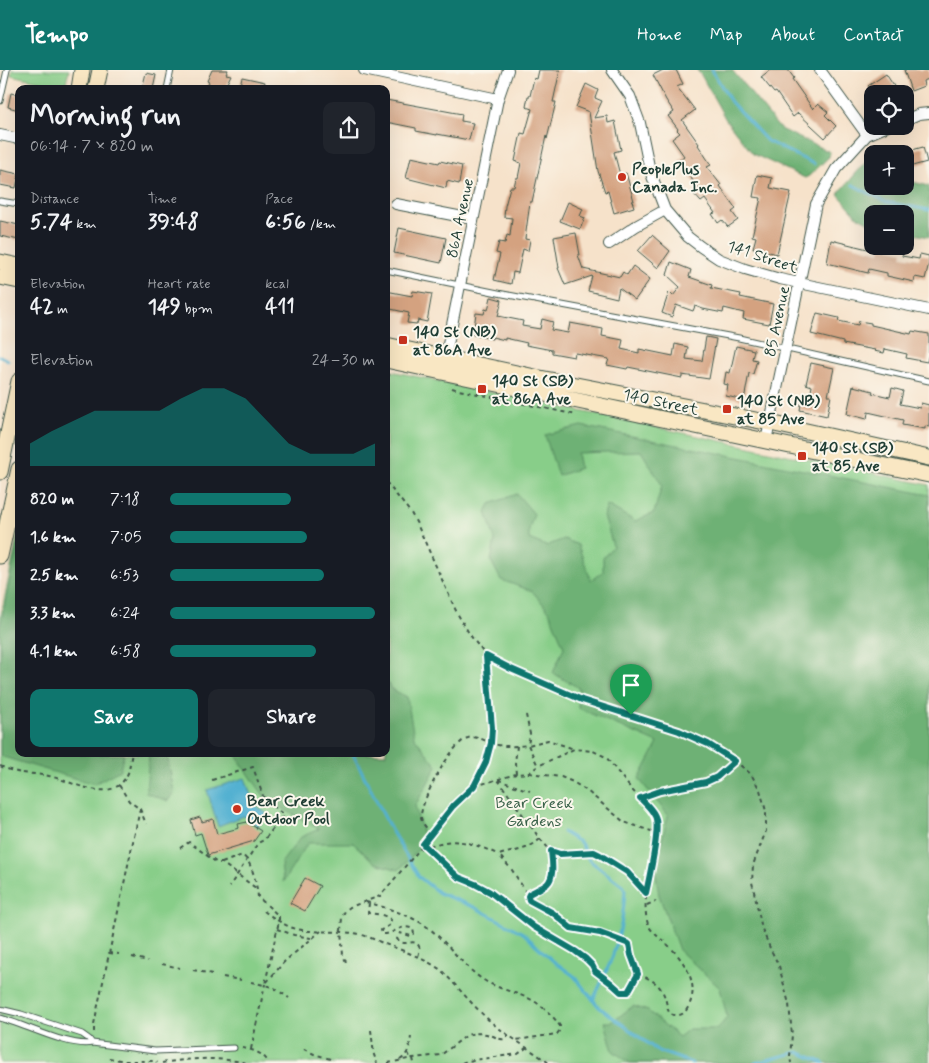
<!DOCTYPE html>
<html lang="en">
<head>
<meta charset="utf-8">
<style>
  body { margin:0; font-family:Mynerve,sans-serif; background:#20242c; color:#f1f3f6; height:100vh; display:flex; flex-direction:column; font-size:19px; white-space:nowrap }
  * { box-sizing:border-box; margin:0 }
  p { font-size:16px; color:#9ea1a6 }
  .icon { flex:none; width:28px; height:28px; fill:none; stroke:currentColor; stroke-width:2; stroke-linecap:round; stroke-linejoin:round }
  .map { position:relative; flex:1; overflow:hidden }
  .side { position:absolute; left:15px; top:15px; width:375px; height:672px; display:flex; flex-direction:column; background:#171b24; border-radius:10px; box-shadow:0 5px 20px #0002 }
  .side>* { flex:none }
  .controls { position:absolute; left:864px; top:15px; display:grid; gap:10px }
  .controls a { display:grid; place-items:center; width:50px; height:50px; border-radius:10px; background:#171b24; box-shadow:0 5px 20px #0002; font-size:25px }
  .pin { position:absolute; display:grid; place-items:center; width:42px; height:42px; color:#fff; margin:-51px -21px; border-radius:50% 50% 50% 0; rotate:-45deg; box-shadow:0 0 5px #0007 }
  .pin .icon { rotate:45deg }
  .round { display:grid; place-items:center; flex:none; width:52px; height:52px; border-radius:10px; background:#20242c }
  .head { display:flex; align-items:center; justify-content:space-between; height:85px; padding:0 15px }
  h1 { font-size:28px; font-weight:800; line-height:38px }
  .stats { display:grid; grid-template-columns:repeat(3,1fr); gap:8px; height:85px; padding:5px 15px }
  .stats div { display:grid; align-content:center }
  .stats b { font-size:21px; font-weight:800 }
  .stats small { font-size:14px; font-weight:400 }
  .stats p { font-size:14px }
  .chart { height:140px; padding:10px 15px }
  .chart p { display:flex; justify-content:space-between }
  .chart svg { width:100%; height:90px; margin-top:5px; fill:#0f766e; opacity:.7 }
  .button { display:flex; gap:10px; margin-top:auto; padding:10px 15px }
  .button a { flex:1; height:58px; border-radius:10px; background:#0f766e; color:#fff; font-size:20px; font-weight:800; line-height:58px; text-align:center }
  .button a+a { background:#20242c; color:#f1f3f6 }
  ul { padding:0 15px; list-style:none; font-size:16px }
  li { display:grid; grid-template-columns:80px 60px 1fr; align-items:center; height:38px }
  li i { height:12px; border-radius:6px; background:#0f766e }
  header { display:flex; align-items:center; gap:30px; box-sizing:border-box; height:70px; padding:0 25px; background:#0f766e; color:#fff }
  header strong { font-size:24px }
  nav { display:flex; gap:28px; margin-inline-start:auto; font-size:18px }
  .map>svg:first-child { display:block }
  .green { fill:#88ce89; stroke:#54865e }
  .forest { fill:#6eb175; stroke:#467754 }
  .water { fill:#53b1d1; stroke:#397782 }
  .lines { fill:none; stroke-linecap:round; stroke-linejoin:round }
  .stream { stroke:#53b1d1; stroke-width:3 }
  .building { fill:#d4a280 }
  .service-casing { stroke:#3f564a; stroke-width:7 }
  .minor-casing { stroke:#3f564a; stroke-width:12 }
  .secondary-casing { stroke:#3f564a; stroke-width:17 }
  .path { stroke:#3f564a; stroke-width:2; stroke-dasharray:4 4; stroke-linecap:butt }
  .service { stroke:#fff; stroke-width:5 }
  .minor { stroke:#fff; stroke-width:10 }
  .secondary { stroke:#f9e7c3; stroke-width:15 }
  .route-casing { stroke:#fff; stroke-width:10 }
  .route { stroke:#0f766e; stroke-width:6 }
  .poi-dot { fill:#c8321e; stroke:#fbf7ec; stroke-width:2 }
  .labels { text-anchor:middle; stroke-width:4; stroke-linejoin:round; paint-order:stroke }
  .poi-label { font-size:16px; font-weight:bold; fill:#1f3d34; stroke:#fbf7ec; text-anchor:start }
  .street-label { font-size:16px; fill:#1f3d34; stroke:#fbf7ec }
  .park-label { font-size:16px; fill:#396149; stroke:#fbf7ec }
</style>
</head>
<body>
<header>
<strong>Tempo</strong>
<nav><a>Home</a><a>Map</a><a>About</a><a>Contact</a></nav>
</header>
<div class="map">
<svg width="929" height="993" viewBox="0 0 929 993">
  <rect width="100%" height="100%" fill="#fbf7ec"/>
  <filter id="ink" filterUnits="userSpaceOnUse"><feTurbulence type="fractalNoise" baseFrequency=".02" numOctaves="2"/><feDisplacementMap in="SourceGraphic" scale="10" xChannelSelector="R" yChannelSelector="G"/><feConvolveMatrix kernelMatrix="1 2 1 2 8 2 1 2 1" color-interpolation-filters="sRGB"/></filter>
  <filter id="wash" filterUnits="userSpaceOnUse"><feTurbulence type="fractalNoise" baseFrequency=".0096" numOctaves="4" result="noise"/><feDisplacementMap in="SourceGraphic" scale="20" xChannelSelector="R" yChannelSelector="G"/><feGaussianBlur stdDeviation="1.12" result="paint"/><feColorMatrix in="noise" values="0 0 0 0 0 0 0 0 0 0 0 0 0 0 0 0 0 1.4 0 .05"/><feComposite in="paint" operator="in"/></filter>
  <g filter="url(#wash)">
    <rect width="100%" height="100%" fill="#f6e2ca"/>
    <path class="green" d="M12,0H69L65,17L11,5Z
      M386,300L929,415V993H0V549L19,459V684H386Z"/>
    <path class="forest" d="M697,0H732L780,59L830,82L829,87L809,106L805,108L753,84L726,50L701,5Z
      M871,86L872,89V116H905V112H913L929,116V167L905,162V144H872V154L858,147L838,124Z
      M581,356L929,425V993H630L613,981L605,952H612L633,936L648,941L679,967L689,959H718L727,947L720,918L679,880L659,825L655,799L668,745L639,709L658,673L578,638L579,618L553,603L564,577L549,541L532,521L501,510L491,491L495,470L486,442L490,434L517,424L534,444L529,459V469L546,476L564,469L578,475L591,510L603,502V488L613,476L604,446L607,435L635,451L654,443L662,415L641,381L577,383L580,398L558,406L545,365Z
      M19,467V684H124L120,700L94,714L0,686V558Z
      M386,610L391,619L407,627L414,667L437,696L415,736L425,772L399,800L375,793L353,773H308L283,812L281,793L301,767L319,759L266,729L235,684H386Z
      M149,684H167L174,722L168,731L146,723Z"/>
    <path class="water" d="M245,708L254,734L267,744L258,756L244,746L218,756L207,720Z"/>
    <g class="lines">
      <path class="stream" d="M712,0L731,32L767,71L814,94
        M853,115L886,132L929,140
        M0,286L8,290
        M353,684L391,760L419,807L439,823L474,837L523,863L552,890L574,906L599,937L658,981L692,993
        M563,762L581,773L589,790L618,812L623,816L625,821C624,835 623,850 619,864C614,887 603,909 593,930
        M755,993L798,982L824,993"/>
    </g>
    <g id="blocks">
      <path class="building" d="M212,0H228L226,4L231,5L224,19H206L209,12L207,11Z
        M539,0H560L553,32H556L547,69L546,66L532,132H530L525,169L530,170L528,181L523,179L518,203L513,202L511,214L494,210L500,184L496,183L499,172L505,173L507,165L510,166L512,148L504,147L505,136L510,117H514L516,108H518L521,93L515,91L521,63L525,64L532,39L526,37L528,26H530L534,8L537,9Z
        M663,0H676L683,14L677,17L695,40L682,50L699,74L698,75L711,95L707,97L721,115L720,116L736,139L732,142L738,150L728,157L722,150L718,153L712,144L715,143L705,129L701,132L693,123L699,118L693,111L679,90L684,86L672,69L680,63L677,60L678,59L668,46L674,42L666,30L653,5Z
        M770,0H788L794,8L792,9L813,39L818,34L828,42L825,45L836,56L825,68L798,43L793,47L776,22L774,23L761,7Z
        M904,0H929V9L923,11L924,16L911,21Z
        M146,3L156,5L153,19H142Z
        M886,4L899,24H874L868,16Z
        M242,7L265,12L263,19H239Z
        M586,14L598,20L595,28L602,31L594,48L607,46L608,53L615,51L621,80L614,82L620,105L626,103L634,131H632L634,137L614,143L608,121L605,122L598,101L589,42L576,37Z
        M11,23L19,25V40L8,37Z
        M386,30L462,44L461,51L473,53L469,70L437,64V65L416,61V58L386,52Z
        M923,77L927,92L905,98V82Z
        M411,87L439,93L440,91L462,96L459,114L447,111L446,118L406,108Z
        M0,100L19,104L16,118L0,115Z
        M757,105L772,108L770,118L791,122L777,184L753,178L756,167L752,166L761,128L753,127Z
        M568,132L583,139L580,146L585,148L580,159L560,151Z
        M0,151L19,155V170L0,166Z
        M399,158L446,168L441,193L394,183Z
        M576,163L580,185H578L583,199L620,207L623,202L627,205L633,196L650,209L635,230L619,218L617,228L588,221L592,206L565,215L558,198H559L554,167Z
        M652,165L670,181L658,198L638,181Z
        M831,170L880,182L881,177L903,182L902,186L919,189L920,184L929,186V193L925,209L915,207L914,212L887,206V203L869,199L868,203L827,193Z
        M671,192L691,200L689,207L712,215L711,218L741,224L740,227L773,234L769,254L743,249L744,243L724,238L723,243L703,239L695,236L693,241L676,235L672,247L662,243L669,222L673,226L680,217L667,205Z
        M386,221L412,226L413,221L432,224L427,252L418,250L417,254L407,253L409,243L386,238Z
        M491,227L502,230L498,246L523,251L522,256L540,259L542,249L553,252L551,260L568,263L570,253L603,259L602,266L623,270L621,279L639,283V279L673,286L675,274L688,277L686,289L702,291L706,267L716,269L709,309L682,305V308L628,297L627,299L607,295L609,289L575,283L574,287L552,283V280L526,275L527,273L505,268V270L492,267V269L473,265L476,243L484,244L485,239L488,240Z
        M817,243L839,248L838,251L858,255L859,251L871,253V255L911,264L912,261L929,264V283L927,292L906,288L907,284L885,279L884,283L874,281L875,280L843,274V272L811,264Z
        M736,276L754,280L752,289L757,290L753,304L749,303L744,330L726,326L728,315L724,314L726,302L730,303Z
        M811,293L834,298L828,326H831L827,346L800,340L802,329L809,331L812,316L806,314Z
        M853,316L873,321L872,323L890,327L892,318L903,321L900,334L920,338L921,333L929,335V357L925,356V359L902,355L903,350L868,342L867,349L847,344Z
        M200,747L202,752L213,749L217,764L239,758L238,754L247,752L261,761L254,771L208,785L201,763L195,765L191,750Z
        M305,808L320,816L305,841L290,833Z"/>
    </g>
  </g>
  <g filter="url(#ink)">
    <use href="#blocks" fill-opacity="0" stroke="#3f564a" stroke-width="1"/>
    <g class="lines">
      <g class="service-casing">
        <path id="service" d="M167,19L171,0
          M0,31L7,0
          M0,131L19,134
          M386,200L503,224L739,268L929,311
          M0,939L21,944L82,964L89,969L92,973
          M0,948C24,954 70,978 92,973L155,981L234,978"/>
      </g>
      <g class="minor-casing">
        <path id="minor" d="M364,0L498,29
          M612,0L630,26L640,53L650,101L665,140L688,167L701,177L719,189L745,199L780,209L929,240
          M820,0L867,65L888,56
          M905,50L919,44L929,43
          M0,65L19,69
          M396,134L473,149
          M609,174L636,156L665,140
          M444,294L498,29L508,0
          M766,371L816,134L836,99L867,65"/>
      </g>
      <g class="secondary-casing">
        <path id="secondary" d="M79,19L82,0
          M96,19L100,0
          M0,192L19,196
          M0,207L19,211
          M386,275L535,307L770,353L929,388
          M386,290L766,371L929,405
          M0,402L19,311
          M0,486L19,399"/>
      </g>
      <path class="path" d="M386,304L393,306
        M452,318L459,320L577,345
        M386,412L411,443L417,454L457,543L470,565L486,586L511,599L582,630L679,661L708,674L735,691L751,704L760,720L766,741V761L753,795L752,812L762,859L770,878L779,896L789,934L792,965L790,986L791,993
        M526,645L530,664L528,675L548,670L574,679
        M517,676L515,693L516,704L529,703L538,696L574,679L593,681L606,687L632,720L640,728
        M0,696C7,699 15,702 22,703C31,704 40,704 49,706C73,711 113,737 128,703C130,697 130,690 132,684
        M529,703L561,707L573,712L587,721L624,752L657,763
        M212,710L253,697L264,729L284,745L264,770L258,773L229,817
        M498,710L540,769C527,781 515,780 499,785L512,800L528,825
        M498,710L530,721
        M475,716L516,704
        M140,739L146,754
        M431,764C428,759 422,754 421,748C419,732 453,671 468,668C478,665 488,673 498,675C508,677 519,676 528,675L538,696
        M540,769L551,781
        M423,774L426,777C432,775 439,773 445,772C464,769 482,777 499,785
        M426,777L446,797L458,807L475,814L490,822L534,857L575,881L586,889L592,895L595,901L611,913L621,922C632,923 634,912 638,904C651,909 661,914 665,928C667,934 667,939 670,944C677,946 683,946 687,939C702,915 684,890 666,873C660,868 651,862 648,854C641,834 651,796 655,775C656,767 659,756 657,748C654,741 645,734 640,728L660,721L706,712L717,707L735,691
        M180,778L189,772L217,793H222L257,819
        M222,793L242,785C252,791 257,815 258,827L279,846V851L265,914L285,891L321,861
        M650,805L656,806
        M366,832C384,837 407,844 423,854C446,869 460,894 482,909C497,919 516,922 532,930C543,936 553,946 560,956V960L557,964L516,970
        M369,833L368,843C376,844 385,844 391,850L390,855L381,860L382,864C394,865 400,853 413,859L414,864L411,866L400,863L397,869C405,879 416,865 420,879L418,887
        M647,835L656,831
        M264,841C272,847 281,853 290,857C309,864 333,860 352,863C364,864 375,870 385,874C405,881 425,889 441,900C458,917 473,936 491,952C509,967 530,979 549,993
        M277,859L294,865L311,868
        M109,883L119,884
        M132,887L148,891
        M346,892L343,885L341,861L342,847L345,841L350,837L380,826L430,767L453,736L474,716L486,692L491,673L492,658L486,586
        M162,894L180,898
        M193,900L212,904
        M638,904L631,885L629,874L600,863L571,859L553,843L529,830L528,826L529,824C534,821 542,818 547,814C555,806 552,791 551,781L560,784L594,783L601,785L627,802L646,823
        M223,907L241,910
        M251,912L273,917L289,928
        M371,960L374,985L377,993
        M94,962V954L140,739L129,731L119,715
        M242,978C254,980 263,983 269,993
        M251,979L265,914
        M304,979L314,984L334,990
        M408,983L410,987L413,988L414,993
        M109,988L124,991H156L157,993
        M400,990C409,984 410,976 411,966
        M162,993C191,988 219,987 247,993
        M388,993L413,988L441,985L467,965C476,962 484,963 493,966C496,967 498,969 501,969C505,970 506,968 509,965
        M462,993L467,991L518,984L526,978"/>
      <use href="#service" class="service"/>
      <use href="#minor" class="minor"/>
      <use href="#secondary" class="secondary"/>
    </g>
  </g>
  <g class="lines" filter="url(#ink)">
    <g class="route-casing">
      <path id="route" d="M486,586L511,599L582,630L679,661L708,674L735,691L717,707L706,712L660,721L640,728C645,733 652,739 655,746C661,758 649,808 646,823L627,802L600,785L594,782L560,784L551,781C552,791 555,806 547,814C542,818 534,821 529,824L528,826L529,830L553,843L571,858L600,863L629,874L631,885L638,904L628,922H621L611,913L595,901L592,895L586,889L575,881L534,857L490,822L475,814L458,807L423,774L453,736L474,716L486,692L491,673L492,658Z"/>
    </g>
    <use href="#route" class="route"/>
  </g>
  <g class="poi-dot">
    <circle cx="622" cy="107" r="5"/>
    <rect x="398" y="265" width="10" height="10" rx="2.5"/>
    <rect x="477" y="314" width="10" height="10" rx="2.5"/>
    <rect x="722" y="334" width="10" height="10" rx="2.5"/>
    <rect x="797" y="381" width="10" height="10" rx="2.5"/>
    <circle cx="237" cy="739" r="5"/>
  </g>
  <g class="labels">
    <g class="poi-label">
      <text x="632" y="104">PeoplePlus<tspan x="632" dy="18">Canada Inc.</tspan></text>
      <text x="413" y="267">140 St (NB)<tspan x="413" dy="18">at 86A Ave</tspan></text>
      <text x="492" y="316">140 St (SB)<tspan x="492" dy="18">at 86A Ave</tspan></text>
      <text x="737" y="336">140 St (NB)<tspan x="737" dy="18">at 85 Ave</tspan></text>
      <text x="812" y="383">140 St (SB)<tspan x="812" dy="18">at 85 Ave</tspan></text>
      <text x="247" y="736">Bear Creek<tspan x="247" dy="18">Outdoor Pool</tspan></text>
    </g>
    <g class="street-label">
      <text transform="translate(459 148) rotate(-78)" y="6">86A Avenue</text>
      <text transform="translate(763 186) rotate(18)" y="6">141 Street</text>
      <text transform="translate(776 251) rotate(-78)" y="6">85 Avenue</text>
      <text transform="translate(661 331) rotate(12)" y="6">140 Street</text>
    </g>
    <g class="park-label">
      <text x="534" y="738">Bear Creek<tspan x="534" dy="18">Gardens</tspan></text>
    </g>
  </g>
</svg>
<div class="controls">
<a><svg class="icon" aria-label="locate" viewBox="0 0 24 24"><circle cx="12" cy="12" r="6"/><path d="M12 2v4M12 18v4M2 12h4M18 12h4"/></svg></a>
<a>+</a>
<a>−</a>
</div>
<div class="pin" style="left:631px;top:645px;background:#1e9e55"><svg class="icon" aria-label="arrive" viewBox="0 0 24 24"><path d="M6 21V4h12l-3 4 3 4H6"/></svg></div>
<section class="side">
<div class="head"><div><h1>Morning run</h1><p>06:14 · 7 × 820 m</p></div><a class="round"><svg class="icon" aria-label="share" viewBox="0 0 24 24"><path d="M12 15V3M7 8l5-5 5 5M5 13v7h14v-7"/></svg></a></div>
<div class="stats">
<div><p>Distance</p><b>5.74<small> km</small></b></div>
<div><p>Time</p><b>39:48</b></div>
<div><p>Pace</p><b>6:56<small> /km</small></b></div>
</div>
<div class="stats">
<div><p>Elevation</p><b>42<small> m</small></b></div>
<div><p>Heart rate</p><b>149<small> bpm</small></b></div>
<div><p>kcal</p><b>411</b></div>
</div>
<div class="chart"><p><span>Elevation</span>24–30 m</p>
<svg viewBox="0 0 160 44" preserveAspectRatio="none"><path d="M0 44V33L10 27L20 22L30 17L40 17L50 17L60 17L70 11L80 6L90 6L100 11L110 22L120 33L130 38L140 38L150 38L160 33V44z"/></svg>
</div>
<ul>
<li><b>820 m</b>7:18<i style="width:59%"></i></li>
<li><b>1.6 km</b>7:05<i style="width:67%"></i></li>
<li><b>2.5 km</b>6:53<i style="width:75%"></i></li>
<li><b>3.3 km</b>6:24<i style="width:100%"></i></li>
<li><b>4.1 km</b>6:58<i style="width:71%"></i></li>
</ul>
<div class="button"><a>Save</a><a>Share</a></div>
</section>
</div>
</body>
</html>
